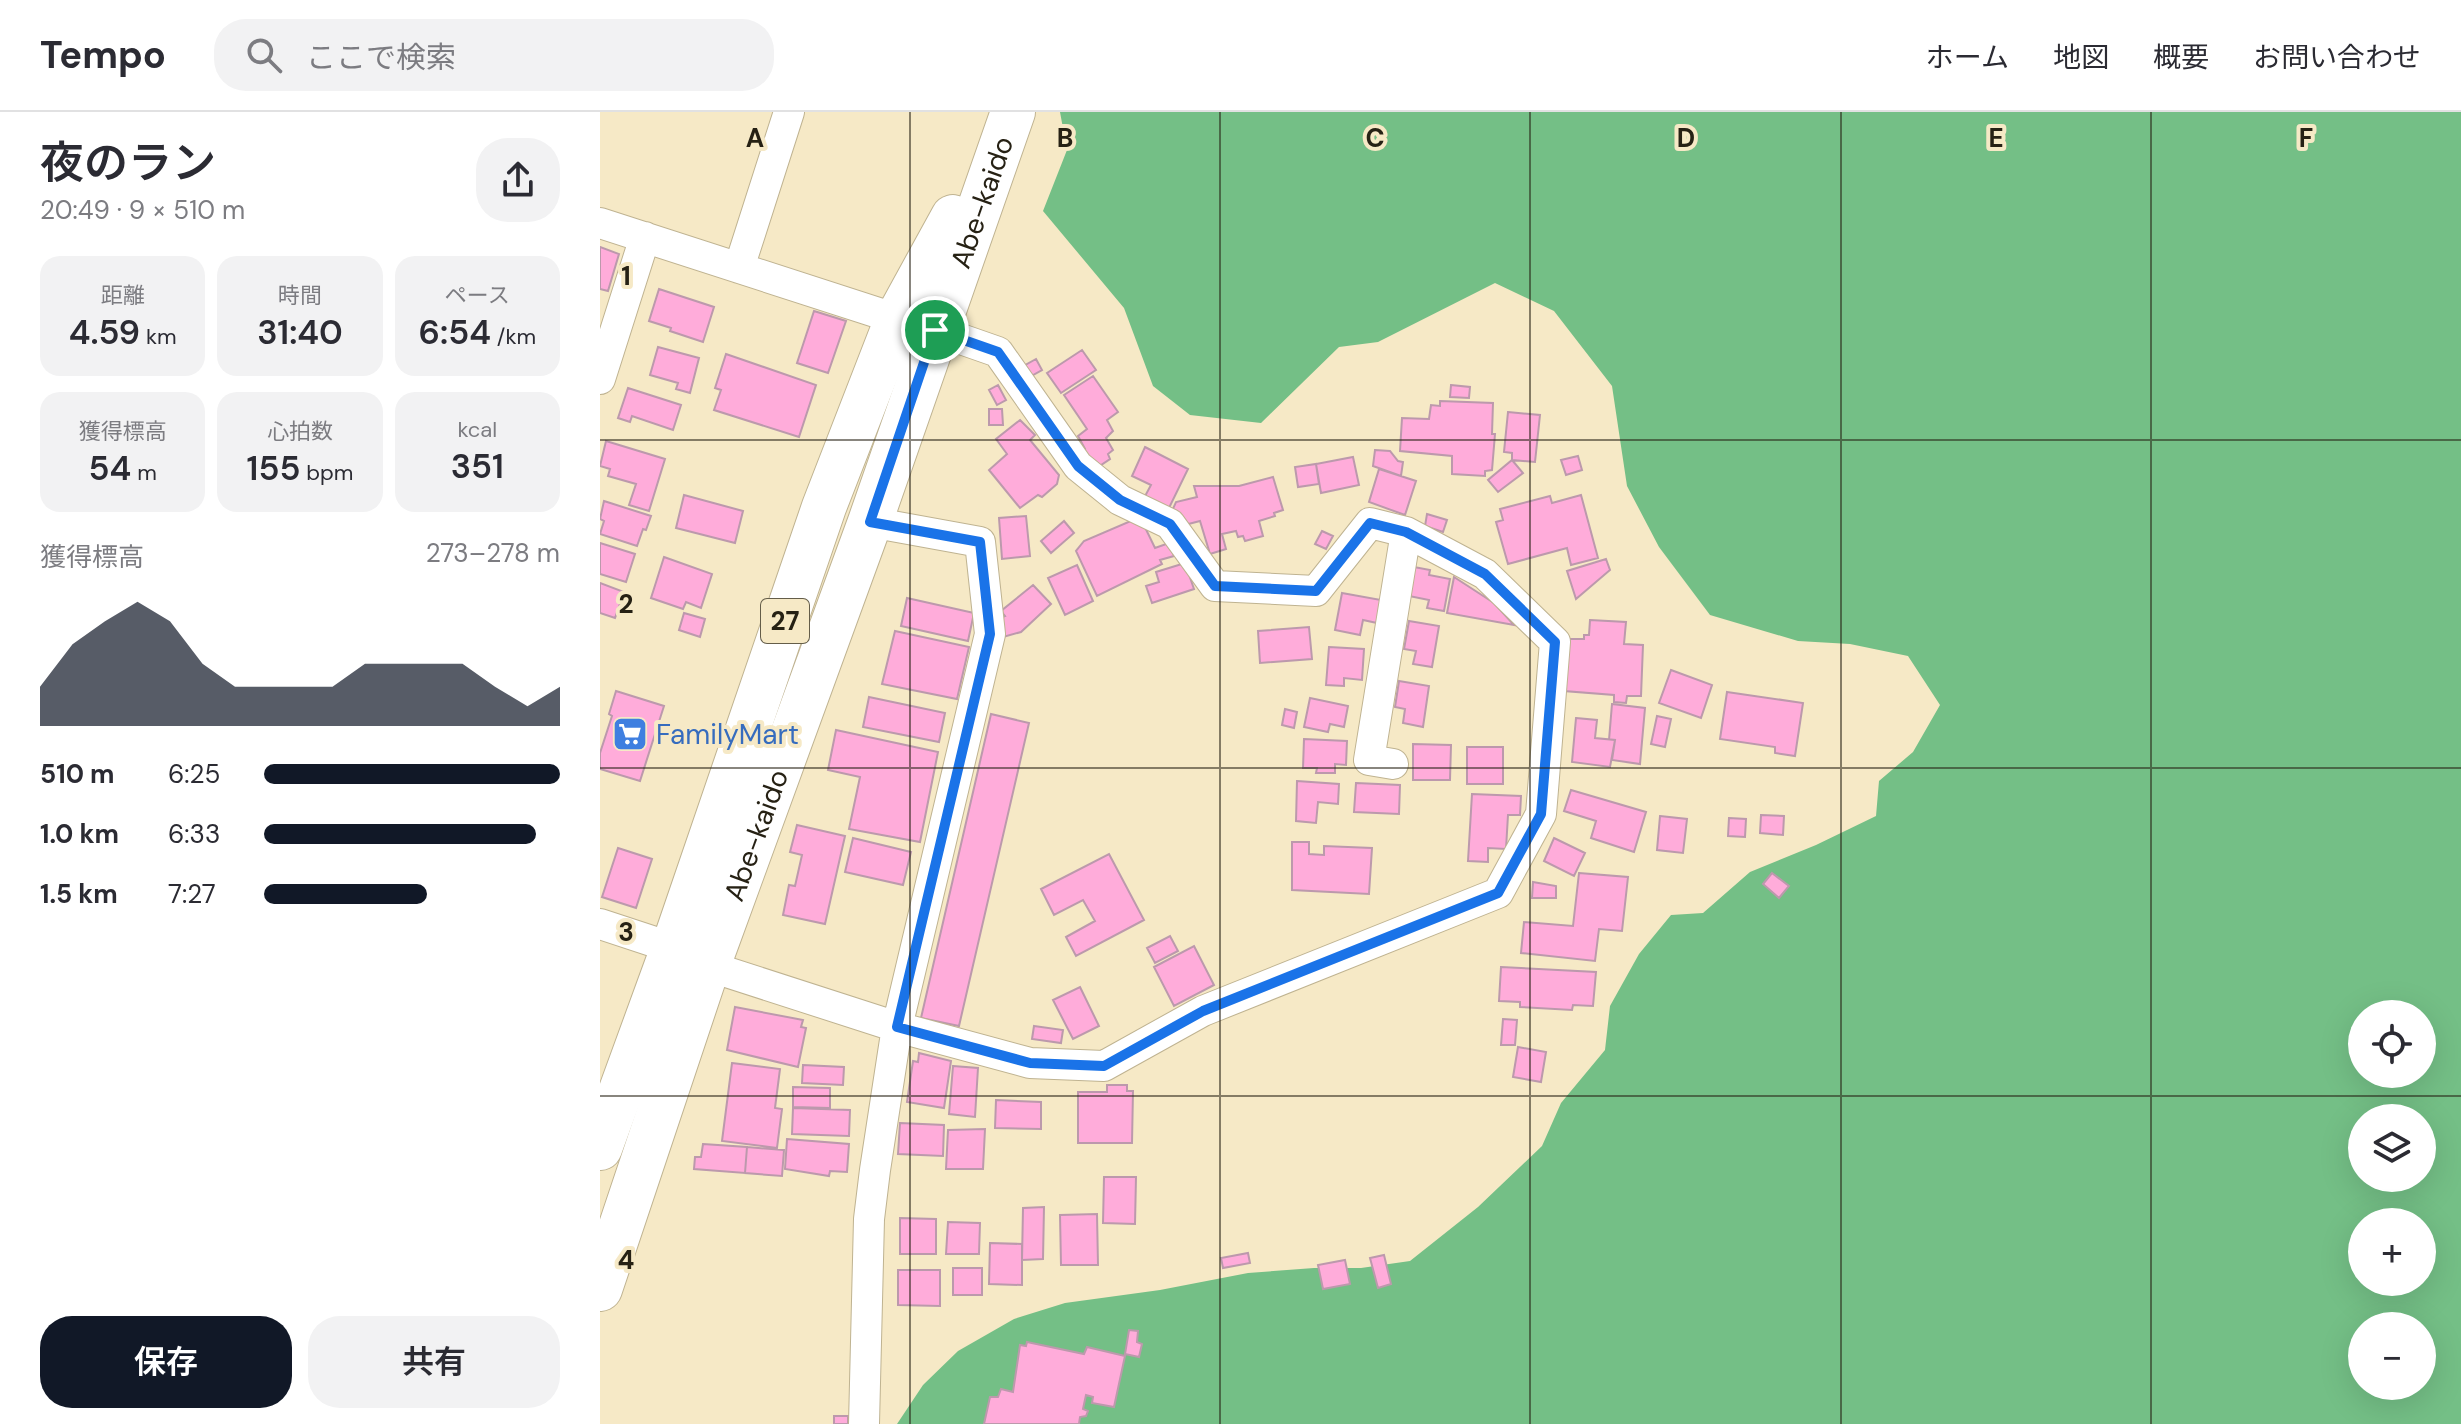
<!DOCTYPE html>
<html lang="ja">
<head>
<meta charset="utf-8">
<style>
  body { margin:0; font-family:"DM Sans","Noto Sans JP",sans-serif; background:#f2f2f3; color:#2b2b33; height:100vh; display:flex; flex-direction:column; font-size:30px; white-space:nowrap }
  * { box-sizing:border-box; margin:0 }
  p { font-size:26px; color:#7c7c81 }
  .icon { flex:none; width:44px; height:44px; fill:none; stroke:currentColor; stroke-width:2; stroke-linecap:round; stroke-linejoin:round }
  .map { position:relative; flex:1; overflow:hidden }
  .details { display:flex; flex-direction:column; background:#fff; width:600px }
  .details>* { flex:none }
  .fabs { position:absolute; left:1748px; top:888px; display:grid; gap:16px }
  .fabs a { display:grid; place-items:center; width:88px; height:88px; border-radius:50%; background:#fff; box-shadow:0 8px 32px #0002; font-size:40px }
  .pin { position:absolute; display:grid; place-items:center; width:68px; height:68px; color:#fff; margin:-34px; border:4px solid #fff; border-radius:50%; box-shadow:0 2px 8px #0007 }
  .round { display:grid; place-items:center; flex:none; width:84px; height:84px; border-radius:32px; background:#f2f2f3 }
  .summary { display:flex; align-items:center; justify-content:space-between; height:136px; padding:0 40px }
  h1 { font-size:44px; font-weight:600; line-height:60px }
  .figures { display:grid; grid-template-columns:repeat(3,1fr); gap:12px; height:136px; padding:8px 40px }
  .figures div { display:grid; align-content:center; border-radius:20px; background:#f2f2f3; text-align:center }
  .figures b { font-size:34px; font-weight:600 }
  .figures small { font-size:22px; font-weight:400 }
  .figures p { font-size:22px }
  .chart { height:224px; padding:16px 40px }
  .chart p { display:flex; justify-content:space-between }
  .chart svg { width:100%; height:144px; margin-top:8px; fill:#111827; opacity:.7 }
  .button { display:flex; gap:16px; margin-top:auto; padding:16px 40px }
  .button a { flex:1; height:92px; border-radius:32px; background:#111827; color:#fff; font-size:32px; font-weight:600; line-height:92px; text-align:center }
  .button a+a { background:#f2f2f3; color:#2b2b33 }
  ul { padding:0 40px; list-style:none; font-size:26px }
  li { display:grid; grid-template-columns:128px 96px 1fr; align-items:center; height:60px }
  li i { height:20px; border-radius:10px; background:#111827 }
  header { display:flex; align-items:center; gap:48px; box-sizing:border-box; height:112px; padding:0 40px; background:#fff; border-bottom:2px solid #e1e1e2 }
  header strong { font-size:38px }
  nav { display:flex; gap:44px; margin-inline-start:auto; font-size:28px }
  .search { width:560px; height:72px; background:#f2f2f3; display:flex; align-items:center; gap:20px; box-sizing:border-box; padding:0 28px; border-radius:32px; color:#7c7c81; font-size:30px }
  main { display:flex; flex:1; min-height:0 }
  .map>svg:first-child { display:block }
  .forest { fill:#74bf86; fill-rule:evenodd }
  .building { fill:#ffacda; stroke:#bc99ac; stroke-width:2 }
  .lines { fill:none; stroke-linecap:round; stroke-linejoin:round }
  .minor-casing { stroke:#bfb391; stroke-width:32 }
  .primary-casing { stroke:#bfb391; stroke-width:46 }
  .minor { stroke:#fff; stroke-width:30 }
  .primary { stroke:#fff; stroke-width:44 }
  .route-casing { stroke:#fff; stroke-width:16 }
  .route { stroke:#1a73e8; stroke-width:10 }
  .grid { fill:none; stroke:#262114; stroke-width:2; stroke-opacity:0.55 }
  .labels { text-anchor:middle; stroke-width:8; stroke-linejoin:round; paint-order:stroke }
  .shield { fill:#f6e9c6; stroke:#645d49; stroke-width:2 }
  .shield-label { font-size:26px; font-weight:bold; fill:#262114 }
  .street-label { font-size:28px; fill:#262114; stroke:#f6e9c6 }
  .shop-label { font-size:28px; fill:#366cbe; stroke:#f6e9c6; text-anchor:start }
  .grid-label { font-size:26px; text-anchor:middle; font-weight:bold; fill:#262114; stroke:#f6e9c6; stroke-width:8; stroke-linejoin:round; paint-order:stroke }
</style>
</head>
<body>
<header>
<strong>Tempo</strong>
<div class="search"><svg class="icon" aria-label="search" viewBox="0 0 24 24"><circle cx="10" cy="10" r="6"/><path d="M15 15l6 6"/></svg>ここで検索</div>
<nav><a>ホーム</a><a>地図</a><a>概要</a><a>お問い合わせ</a></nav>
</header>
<main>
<section class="details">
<div class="summary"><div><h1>夜のラン</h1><p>20:49 · 9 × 510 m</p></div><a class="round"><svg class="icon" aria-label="share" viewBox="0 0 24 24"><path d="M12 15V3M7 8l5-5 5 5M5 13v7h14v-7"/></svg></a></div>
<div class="figures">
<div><p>距離</p><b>4.59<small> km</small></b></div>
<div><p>時間</p><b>31:40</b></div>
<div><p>ペース</p><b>6:54<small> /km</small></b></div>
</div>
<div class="figures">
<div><p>獲得標高</p><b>54<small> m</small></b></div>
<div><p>心拍数</p><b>155<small> bpm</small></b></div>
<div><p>kcal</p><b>351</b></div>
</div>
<div class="chart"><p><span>獲得標高</span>273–278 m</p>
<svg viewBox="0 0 160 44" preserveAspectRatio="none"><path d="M0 44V32L10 19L20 12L30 6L40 12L50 25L60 32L70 32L80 32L90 32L100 25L110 25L120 25L130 25L140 32L150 38L160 32V44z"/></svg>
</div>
<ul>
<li><b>510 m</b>6:25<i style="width:100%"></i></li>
<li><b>1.0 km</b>6:33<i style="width:92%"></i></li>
<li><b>1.5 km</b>7:27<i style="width:55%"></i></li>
</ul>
<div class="button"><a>保存</a><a>共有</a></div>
</section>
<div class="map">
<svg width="1861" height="1312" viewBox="0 0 1861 1312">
  <rect width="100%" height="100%" fill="#f6e9c6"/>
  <path class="forest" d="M460,0H1861V1312H297L323,1273L358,1239L414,1207L465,1191L560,1178L648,1161L714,1156H761L810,1149L878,1095L942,1034L961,991L1005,938L1010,894L1039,842L1071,803L1103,801L1150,760L1216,733L1276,704L1279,669L1313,640L1340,593L1308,544L1250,532L1198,529L1110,503L1059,435L1027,374L1012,274L954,199L895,171L778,230L739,235L661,311L590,303L553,274L524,196L443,99L467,38ZM1762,902H1822V962H1762ZM1762,1006H1822V1066H1762ZM1762,1110H1822V1170H1762ZM1762,1214H1822V1274H1762Z"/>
  <path class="building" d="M0,135L19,142L8,179L0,177Z
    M59,177L114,195L103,230L70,219L71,216L49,209Z
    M214,199L246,209L228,261L197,251Z
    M58,235L99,246L90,281L76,277L78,271L50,263Z
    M482,238L496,258L461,281L447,261Z
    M126,242L216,273L199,325L114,298L121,278L115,276Z
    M436,247L442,258L426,267L420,256Z
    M493,264L518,300L507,308L513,319L506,326L513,338L508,342L510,347L492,359L480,340L485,337L478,324L487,317L464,283Z
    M398,273L406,288L397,293L389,278Z
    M851,273L870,275L869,286L850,285Z
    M28,276L81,293L73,318L32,304L30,310L18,306Z
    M840,289L893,291L892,322H895L892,358L885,359V364L852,362V344L800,339L802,306L829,307L831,293L840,294Z
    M389,297H402L403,313H389Z
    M908,300L940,303L935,350L912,348V341L904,340Z
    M420,308L435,323L430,328L459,363L457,372L442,385L438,383L420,396L389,358L407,342L396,327Z
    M6,329L65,347L49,399L29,393L36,372L8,364L10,357L0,354Z
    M545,335L588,357L568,398L544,386L551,373L532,364Z
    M775,338L790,339L798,349L803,350L801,364L773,354Z
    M978,344L982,358L966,363L961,348Z
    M753,345L759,373L721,381L716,352Z
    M912,348L923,361L898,380L888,368Z
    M716,352L719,372L698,375L695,355Z
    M779,357L816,369L805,403L769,390Z
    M673,365L683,398L674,401L675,404L659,409L663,424L645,429L643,424L638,425L636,419L622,422L626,437L610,442L600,409L577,415L572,399L576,390L597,385L594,374H639Z
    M84,383L143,399L135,431L76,416Z
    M981,383L998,446L971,453L967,436L908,452L896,410L903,408L900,397L950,384L952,391Z
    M4,389L51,404L46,418L43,417L37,434L0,422L4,409L0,407Z
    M827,402L847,408L843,420L825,414Z
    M426,404L430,444L402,447L399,406Z
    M540,405L555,436L569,431L574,444L560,448L562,452L497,484L476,439L484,429Z
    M464,409L474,421L451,441L441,429Z
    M722,419L733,424L726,437L715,432Z
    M0,431L35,442L26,470L0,462Z
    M64,445L112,462L101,496L86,490L83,497L51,486Z
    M1006,447L1010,458L976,487L967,459Z
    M585,451L594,477L552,491L546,474L559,470L556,460Z
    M477,453L493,489L465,503L448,466Z
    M814,455L830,458L829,463L850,467L844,499L827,496L829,488L809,484Z
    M854,465L894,491L914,513L847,501Z
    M0,471L24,480L15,506L0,501Z
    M433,473L451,492L421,520L403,525L400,506L405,504L401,499Z
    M742,481L781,488L777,511L763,508L760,523L735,518Z
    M307,486L374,501L368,529L301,514Z
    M84,501L105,507L100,525L79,518Z
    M990,508L1026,510L1024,532L1043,533L1041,584H1027L1026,591L1014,590V583L964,579L968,527H984V523H989Z
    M809,509L839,514L832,555L813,552L816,539L804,537Z
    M709,515L712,547L660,551L658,519Z
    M295,519L369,535L357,587L282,572Z
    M729,535L764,537L762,568L744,566V574L726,573Z
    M1071,558L1112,573L1101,606L1059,591Z
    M799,569L829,574L823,615L803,611L805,597L795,595Z
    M16,579L64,594L40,669L0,657V641L12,604L9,602Z
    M1127,580L1203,591L1195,644L1175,641V635L1120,627Z
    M269,585L345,601L339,630L263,615Z
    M710,586L748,594L744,615L730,612L728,620L704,615Z
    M1012,592L1045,596L1040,652L1012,648L1015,628H1009Z
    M685,597L697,600L694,616L682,613Z
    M391,602L429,611L359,914L321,906Z
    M1057,604L1071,607L1065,635L1051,632Z
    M976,606L997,608L995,626L1015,628L1010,655L972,650Z
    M236,618L338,640L320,730L249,717L260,665L228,658Z
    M704,627L747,629L746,653L735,652V661H716L717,656H703Z
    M813,632L851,633L850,668H813Z
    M867,635H903V672H867Z
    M697,669L739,672L738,692L718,690L716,711L696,709Z
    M756,671L800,673L799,702L754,700Z
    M971,678L1046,700L1034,740L991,726L996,709L964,699Z
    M872,682L921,684L920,703H908L906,737L888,736V750L868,749Z
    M1161,703L1184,704L1183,723L1160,721Z
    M1060,704L1087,707L1083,741L1057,738Z
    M1129,706L1146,707L1145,725L1128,724Z
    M197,713L245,724L225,812L183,803L189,773L195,774L202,743L190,740Z
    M253,726L311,740L303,773L245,760Z
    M954,726L985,741L974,764L944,749Z
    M692,730H709V742L724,743V734L772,736L769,782L692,778Z
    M18,736L52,747L36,796L2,785Z
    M509,742L544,808L476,844L466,825L495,809L483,788L454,803L441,777Z
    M979,761L1028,765L1022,819L999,817L995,849L921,841L924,810L973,814Z
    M1172,761L1189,774L1179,786L1163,772Z
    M933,770L956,774V786H932Z
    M570,824L578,839L555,851L547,836Z
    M594,834L614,873L574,894L554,855Z
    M901,855L996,860L993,894L973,893L972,898L920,895V890L899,889Z
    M480,875L499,914L473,927L453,888Z
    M135,895L203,908L201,915L206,916L198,955L127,938Z
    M903,907L917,908L915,933H901Z
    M434,914L463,918L461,931L432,927Z
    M918,935L946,940L941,970L913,965Z
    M319,941L351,949L344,996L307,990L313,949L318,950Z
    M132,951L180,957L175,996L182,997L177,1036L122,1029Z
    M203,953L244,955L243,973L202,971Z
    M353,954L378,956L375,1005L349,1002Z
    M507,973H527V979H533L532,1031H478V980H507Z
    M193,975L230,976V996L193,995Z
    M396,988L441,990V1017L395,1016Z
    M193,996L250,998L249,1024L192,1022Z
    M300,1011L344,1013L343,1044L298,1042Z
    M385,1017L383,1057H346L348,1018Z
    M187,1027L249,1032L247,1060L230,1059L229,1064L185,1057Z
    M103,1032L147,1035L145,1061L94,1057L95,1045H101Z
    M147,1035L184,1038L182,1064L145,1061Z
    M504,1065H536L535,1112L503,1111Z
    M444,1095L443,1147L422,1148L423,1096Z
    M497,1102L498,1153H461L460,1103Z
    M300,1106L336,1107V1142H300Z
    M348,1110L380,1111L379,1142H346Z
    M390,1131L422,1132V1173L389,1172Z
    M648,1141L650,1151L623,1156L621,1146Z
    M784,1143L791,1172L778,1176L770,1146Z
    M745,1148L750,1172L723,1177L718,1153Z
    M353,1156H382V1183H353Z
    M298,1158H340V1194L298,1193Z
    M529,1218L538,1219L537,1230L542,1232L539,1245L525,1242Z
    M427,1230L484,1242L487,1235L525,1244L514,1295L492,1291L493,1285L486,1283L483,1297L488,1299L486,1304L480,1305L479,1312H384L390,1285H398L401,1277L413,1280L420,1233L426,1234Z
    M234,1304H248V1312H234Z"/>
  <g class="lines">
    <g class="minor-casing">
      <path id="minor" d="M0,111L297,207
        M139,156L189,0
        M0,267L45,125
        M793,652L769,648L806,420
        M0,812L73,836L108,854L297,915L430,951L504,954L603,899L898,781L941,702L955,530L885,462L806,420L770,411L716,479L615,474L570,412L520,388L478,354L398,240L335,218
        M264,1312L269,1107L275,1058L297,915L390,522L380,430L270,410"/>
    </g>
    <g class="primary-casing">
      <g id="primary">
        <path d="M0,1036L73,836L224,395L297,207L353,105"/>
        <path id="s1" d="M0,1177L108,854L270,410L413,0"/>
      </g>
    </g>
    <use href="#minor" class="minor"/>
    <use href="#primary" class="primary"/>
  </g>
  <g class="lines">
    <g class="route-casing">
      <path id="route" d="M335,218L398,240L478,354L520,388L570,412L615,474L716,479L770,411L806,420L885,462L955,530L941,702L898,781L603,899L504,954L430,951L297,915L390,522L380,430L270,410Z"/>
    </g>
    <use href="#route" class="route"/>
  </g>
  <path class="grid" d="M310,0V1312M620,0V1312M930,0V1312M1241,0V1312M1551,0V1312M0,328H1861M0,656H1861M0,984H1861"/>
  <defs>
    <g id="supermarket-square" transform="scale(1.8)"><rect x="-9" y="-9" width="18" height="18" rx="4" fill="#3f7fe0" stroke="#f6e9c6"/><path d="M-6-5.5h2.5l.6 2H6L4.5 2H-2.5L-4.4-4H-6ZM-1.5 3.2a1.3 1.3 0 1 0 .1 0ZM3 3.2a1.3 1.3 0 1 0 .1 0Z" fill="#fff"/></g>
  </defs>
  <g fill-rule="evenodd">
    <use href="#supermarket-square" x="30" y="622"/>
  </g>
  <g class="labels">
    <rect class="shield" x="161" y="487" width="48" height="44" rx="6"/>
    <g class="shield-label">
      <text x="185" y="518">27</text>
    </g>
    <g class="street-label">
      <text dy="10" stroke="none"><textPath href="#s1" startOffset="1152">Abe-kaido</textPath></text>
      <text dy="10" stroke="none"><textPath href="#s1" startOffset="480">Abe-kaido</textPath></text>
    </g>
    <g class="shop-label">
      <text x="56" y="632">FamilyMart</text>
    </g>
  </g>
  <g class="grid-label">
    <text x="155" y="35">A</text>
    <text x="465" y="35">B</text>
    <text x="775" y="35">C</text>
    <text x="1086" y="35">D</text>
    <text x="1396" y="35">E</text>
    <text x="1706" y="35">F</text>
    <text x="26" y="173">1</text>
    <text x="26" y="501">2</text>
    <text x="26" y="829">3</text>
    <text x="26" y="1157">4</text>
  </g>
</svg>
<div class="fabs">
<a><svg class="icon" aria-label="locate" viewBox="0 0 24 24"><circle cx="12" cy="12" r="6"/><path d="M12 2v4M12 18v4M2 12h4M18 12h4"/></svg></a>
<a><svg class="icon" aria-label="layers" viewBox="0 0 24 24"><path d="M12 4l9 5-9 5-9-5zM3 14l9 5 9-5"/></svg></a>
<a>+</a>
<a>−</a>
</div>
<div class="pin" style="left:335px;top:218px;background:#1e9e55"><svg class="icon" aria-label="arrive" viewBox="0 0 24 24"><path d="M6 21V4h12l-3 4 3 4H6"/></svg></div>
</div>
</main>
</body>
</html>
